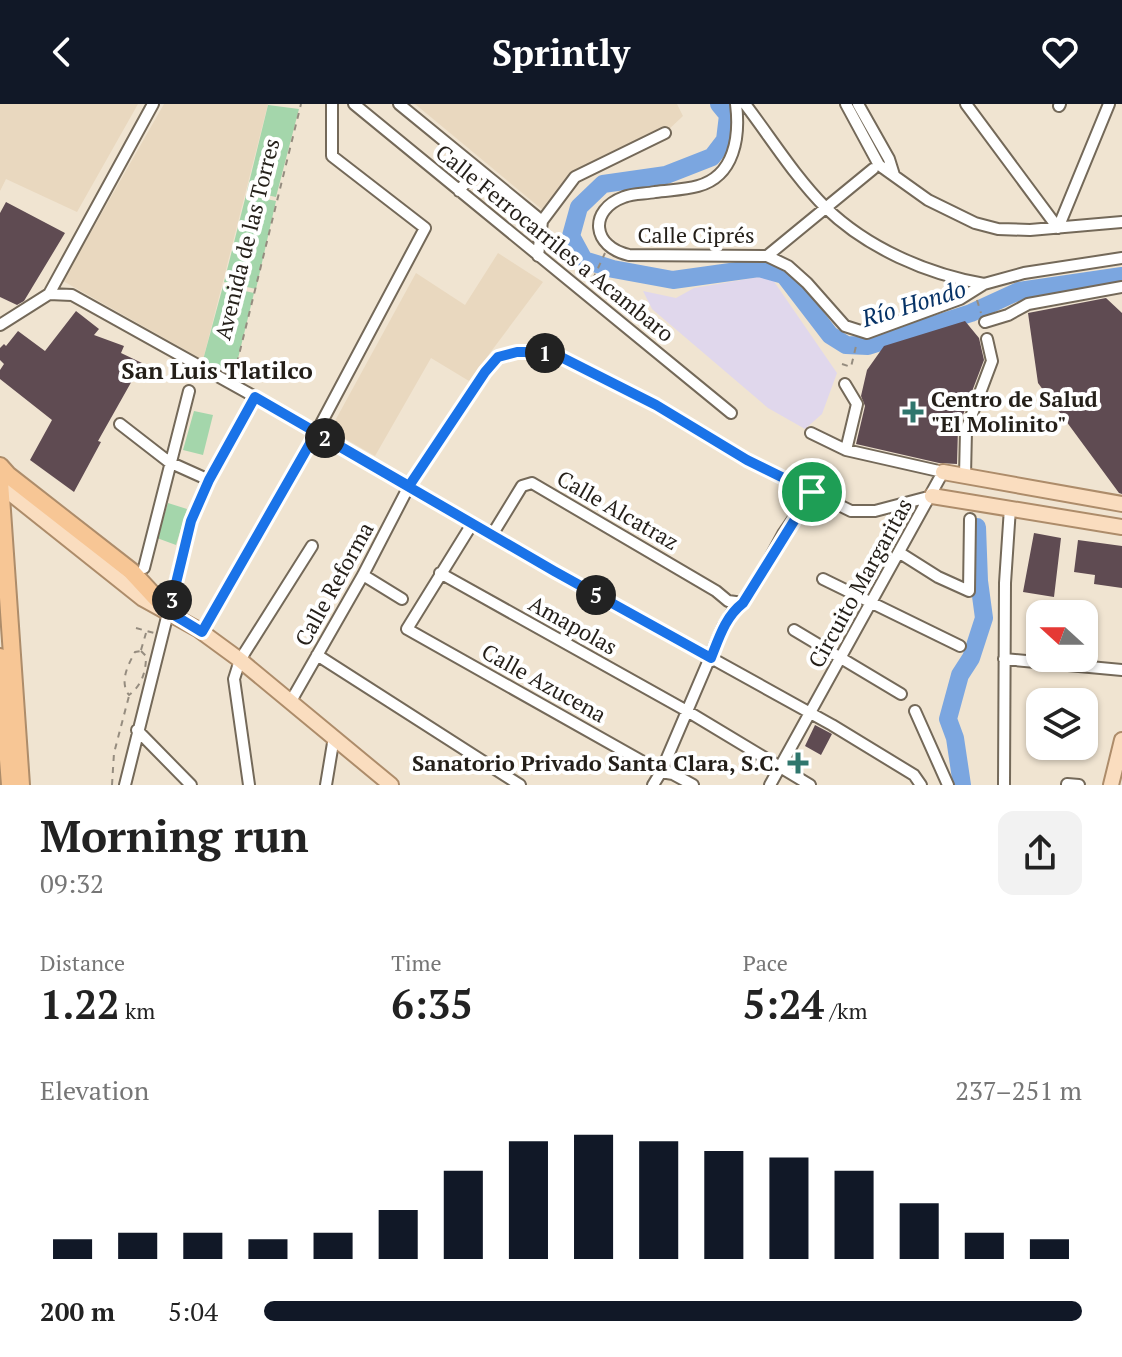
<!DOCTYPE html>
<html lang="en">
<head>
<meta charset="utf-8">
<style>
  body { margin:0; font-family:"PT Serif",serif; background:#f2f2f2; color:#222; height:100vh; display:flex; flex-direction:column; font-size:30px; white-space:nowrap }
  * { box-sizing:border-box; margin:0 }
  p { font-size:26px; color:#767676 }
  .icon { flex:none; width:44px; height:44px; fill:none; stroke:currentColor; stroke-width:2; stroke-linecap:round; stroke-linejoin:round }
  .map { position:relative; height:681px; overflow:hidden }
  .sheet { display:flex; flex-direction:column; background:#fff; flex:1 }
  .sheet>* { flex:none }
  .needle { width:52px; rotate:291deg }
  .fabs { position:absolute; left:1026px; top:496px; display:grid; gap:16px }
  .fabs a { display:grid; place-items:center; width:72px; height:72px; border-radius:16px; background:#fff; box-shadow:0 2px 6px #0004; font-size:40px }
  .pin { position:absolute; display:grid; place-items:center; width:68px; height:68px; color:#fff; margin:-34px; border:4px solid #fff; border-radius:50%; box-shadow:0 2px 8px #0007 }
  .km { position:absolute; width:40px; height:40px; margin:-20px; border-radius:50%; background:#222; color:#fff; font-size:22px; line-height:40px; text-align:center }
  .round { display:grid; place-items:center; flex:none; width:84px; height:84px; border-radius:16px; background:#f2f2f2 }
  .headline { display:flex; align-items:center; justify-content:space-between; height:136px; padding:0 40px }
  h1 { font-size:44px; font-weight:700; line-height:60px }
  .figures { display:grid; grid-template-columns:repeat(3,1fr); gap:12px; height:136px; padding:8px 40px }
  .figures div { display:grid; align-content:center }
  .figures b { font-size:40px; font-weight:700 }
  .figures small { font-size:22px; font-weight:400 }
  .figures p { font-size:22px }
  .chart { height:224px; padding:16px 40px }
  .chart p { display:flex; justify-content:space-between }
  .chart svg { width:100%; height:144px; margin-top:8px; stroke:#111827; stroke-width:6 }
  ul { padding:0 40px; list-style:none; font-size:26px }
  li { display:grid; grid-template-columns:128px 96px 1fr; align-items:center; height:60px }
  li i { height:20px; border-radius:10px; background:#111827 }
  header { display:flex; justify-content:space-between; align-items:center; height:104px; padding:0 40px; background:#111827; color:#fff; font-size:36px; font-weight:700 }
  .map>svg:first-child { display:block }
  .built { fill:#e9d8bf }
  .education { fill:#e0d7ec }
  .green { fill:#a4d6ab }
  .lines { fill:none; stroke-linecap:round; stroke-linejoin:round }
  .river { stroke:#7ba6e0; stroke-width:18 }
  .building { fill:#5f4b52 }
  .minor-casing { stroke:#746959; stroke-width:14 }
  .major-casing { stroke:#ad8c6a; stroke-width:18 }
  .highway-casing { stroke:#ad8c6a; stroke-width:20 }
  .path { stroke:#958c7f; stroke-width:2; stroke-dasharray:6 6; stroke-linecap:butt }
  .minor { stroke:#fff; stroke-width:10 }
  .major { stroke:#faddbf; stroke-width:14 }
  .highway { stroke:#f7c695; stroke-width:16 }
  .route-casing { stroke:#fff; stroke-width:16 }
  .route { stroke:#1a73e8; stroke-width:10 }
  .poi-dot { fill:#2f766d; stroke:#fff; stroke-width:3 }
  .labels { text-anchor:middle; stroke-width:8; stroke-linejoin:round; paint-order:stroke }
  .street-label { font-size:22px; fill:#241f19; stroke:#fff }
  .poi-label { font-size:22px; font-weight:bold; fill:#241f19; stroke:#fff; text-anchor:start }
  .water-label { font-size:24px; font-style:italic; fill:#063266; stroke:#fff }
  .neighbourhood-label { font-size:24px; font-weight:bold; fill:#241f19; stroke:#fff }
</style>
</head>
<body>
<header><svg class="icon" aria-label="back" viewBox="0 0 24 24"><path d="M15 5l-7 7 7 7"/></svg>Sprintly<svg class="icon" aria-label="heart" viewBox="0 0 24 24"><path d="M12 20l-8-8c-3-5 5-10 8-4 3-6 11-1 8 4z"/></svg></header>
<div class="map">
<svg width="1122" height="681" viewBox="0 0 1122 681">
  <rect width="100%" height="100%" fill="#f0e4d1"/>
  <path class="built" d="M0,0H138L77,108L6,75L0,87Z
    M164,0H268L203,256L63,177Z
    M415,0H677L683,12L665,29L624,43L575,68L544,107Z
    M498,149L543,178L469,277L431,254L375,352L330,326L416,169L465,201Z"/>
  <path class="education" d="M759,173L773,176L837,269L822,310L805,325L768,304L652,205L643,187L676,194L694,184Z"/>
  <path class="green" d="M268,1L299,5L276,93L247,87Z
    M246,91L276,97L256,185L224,178Z
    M223,182L254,189L234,271L203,256Z
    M194,307L213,311L203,351L183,346Z
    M168,399L187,405L176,441L157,434Z"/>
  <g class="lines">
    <path class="river" d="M719,0L728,11L725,36L712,53L666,71L603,80L579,103L571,132L584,156L613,165L673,176L759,164L784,171L830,231L846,241L868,242L971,209L1019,187L1122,172
      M962,681L955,634L948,615L960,571L971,554L984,514L979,477L977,423"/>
  </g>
  <path class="building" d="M6,98L65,129L24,197L17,201L0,193V109Z
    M1106,194L1122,209V390L1119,389L1038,279L1028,209Z
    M76,207L99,225L94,231L124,242L121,249L142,259L98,337L101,338L74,388L30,356L52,316L0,275V266L4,260L0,256V244L4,240L6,242L18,227L45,247Z
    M965,217L979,234L984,256L958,324L957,360L939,359L856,340L865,302L861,292L867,266L884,242Z
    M1034,429L1061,434L1054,493L1023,488Z
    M1078,436L1122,442V484L1094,480L1095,471L1074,468Z
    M815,621L832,630L821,651L805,642Z"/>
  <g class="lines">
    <g class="minor-casing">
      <path id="minor" d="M354,0L731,309
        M399,0L542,117
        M736,0C740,32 735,72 698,82C684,86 669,86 655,88C645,90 633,89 624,93C588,106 592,143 629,151L767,152L788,162L807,179L845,222L867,229L960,195L984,180L1024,169L1122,154
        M745,0C771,34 795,73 825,103C867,144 927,170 984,180
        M846,0L879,61L928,96L975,119L998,125L1030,126L1122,118
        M858,0L889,55L894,71
        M966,0L1058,124
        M1059,2L1060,0
        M459,87L477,64
        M1058,124L1109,0
        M538,152L542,117L575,73L665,29
        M767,152L873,65
        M49,190L72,191L255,293L554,467L832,621L914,671L921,681
        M985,218L1008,211L1028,200L1122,183
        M0,221L49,190L153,0
        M845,280L857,300L846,346
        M120,320L169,358L209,376
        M965,372L966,326L992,257L987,235
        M472,420L407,525L661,668L673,670L693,681
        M492,431L522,382L532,379L716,487L728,497L743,499
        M900,449L938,473L969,487L970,415
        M144,464L189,287
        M440,469L687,607L810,681
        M762,469L783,430L812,388
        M363,471L402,495
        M823,475L960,542
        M794,526L901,590
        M202,528L316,329L425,124L332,52V0
        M317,551L520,681
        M1004,555L1122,566
        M291,597L363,471L409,382L485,268L498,253L517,248H539L559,252L656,301L747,356L851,407H875L932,392
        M915,607L948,681
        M137,626L191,681
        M1067,680L1079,681
        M125,681L191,417L209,376L255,293
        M249,681L234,575L240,556L312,442
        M326,681L334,633
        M653,681L661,668L723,523L733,507L743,499
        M770,681L943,368L846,346L811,329
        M1004,681L1005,479L1010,404"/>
    </g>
    <g class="major-casing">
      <path id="major" d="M943,368L1122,400
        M0,381L143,495L199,526L240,556L391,681
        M932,392L1122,423
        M1111,681L1122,636"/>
    </g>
    <g class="highway-casing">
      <path id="highway" d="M0,362L8,371L131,467L169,508
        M0,378L21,681
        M0,553L10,681"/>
    </g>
    <path class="path" d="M581,173L593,175L605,149
      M977,196L981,209
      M842,260L851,263L857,238
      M234,271L301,0
      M747,492L757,477
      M136,524L154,529
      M141,546L146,529
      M141,547L146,552C146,568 142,581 129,591C119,578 128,561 135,548Z
      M112,681L114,649L129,592"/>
    <use href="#minor" class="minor"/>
    <use href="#major" class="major"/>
    <use href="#highway" class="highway"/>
  </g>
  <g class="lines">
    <g class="route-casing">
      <path id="route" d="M812,388L747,356L656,301L559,252L539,248H517L498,253L485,268L409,382L255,293L209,376L191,417L169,508L202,528L316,329L554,467L711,554C719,534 725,513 743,499L812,388"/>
    </g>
    <use href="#route" class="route"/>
  </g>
  <g class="poi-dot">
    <path d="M909 296h8v8h8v8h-8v8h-8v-8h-8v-8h8z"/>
    <path d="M794 647h8v8h8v8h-8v8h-8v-8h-8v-8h8z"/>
  </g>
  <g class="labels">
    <g class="street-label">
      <text x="696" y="139">Calle Ciprés</text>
      <text transform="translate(247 135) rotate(-76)" y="8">Avenida de las Torres</text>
      <text transform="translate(555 139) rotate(39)" y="8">Calle Ferrocarriles a Acambaro</text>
      <text transform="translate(618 406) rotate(30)" y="8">Calle Alcatraz</text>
      <text transform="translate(860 479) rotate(-61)" y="8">Circuito Margaritas</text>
      <text transform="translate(334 480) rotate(-61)" y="8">Calle Reforma</text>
      <text transform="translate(573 521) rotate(29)" y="8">Amapolas</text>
      <text transform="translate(544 579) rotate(29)" y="8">Calle Azucena</text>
    </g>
    <g class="poi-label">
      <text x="931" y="303">Centro de Salud<tspan x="931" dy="25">"El Molinito"</tspan></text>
      <text x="780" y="667" text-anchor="end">Sanatorio Privado Santa Clara, S.C.</text>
    </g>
    <g class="water-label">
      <text transform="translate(914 200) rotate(-17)" y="8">Río Hondo</text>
    </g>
    <g class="neighbourhood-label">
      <text x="217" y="275">San Luis Tlatilco</text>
    </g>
  </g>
</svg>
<div class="fabs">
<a><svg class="needle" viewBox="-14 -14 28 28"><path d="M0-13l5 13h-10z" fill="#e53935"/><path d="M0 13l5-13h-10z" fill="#767676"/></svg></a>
<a><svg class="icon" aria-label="layers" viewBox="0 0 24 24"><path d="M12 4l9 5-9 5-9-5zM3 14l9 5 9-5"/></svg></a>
</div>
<div class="pin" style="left:812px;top:388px;background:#1e9e55"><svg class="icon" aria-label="arrive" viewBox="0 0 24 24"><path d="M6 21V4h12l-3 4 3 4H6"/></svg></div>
<b class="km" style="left:545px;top:249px">1</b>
<b class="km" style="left:325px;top:334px">2</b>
<b class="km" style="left:172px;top:496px">3</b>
<b class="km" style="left:596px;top:491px">5</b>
</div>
<section class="sheet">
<div class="headline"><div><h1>Morning run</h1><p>09:32</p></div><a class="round"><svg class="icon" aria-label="share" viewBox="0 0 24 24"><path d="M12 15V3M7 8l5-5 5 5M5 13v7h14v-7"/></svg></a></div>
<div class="figures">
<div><p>Distance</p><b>1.22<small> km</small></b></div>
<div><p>Time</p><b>6:35</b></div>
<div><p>Pace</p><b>5:24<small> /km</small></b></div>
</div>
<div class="chart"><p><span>Elevation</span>237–251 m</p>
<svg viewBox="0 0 160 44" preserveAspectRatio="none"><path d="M5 44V38M15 44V36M25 44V36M35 44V38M45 44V36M55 44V29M65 44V17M75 44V8M85 44V6M95 44V8M105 44V11M115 44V13M125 44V17M135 44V27M145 44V36M155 44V38"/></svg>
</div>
<ul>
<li><b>200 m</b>5:04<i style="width:100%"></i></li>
</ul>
</section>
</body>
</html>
